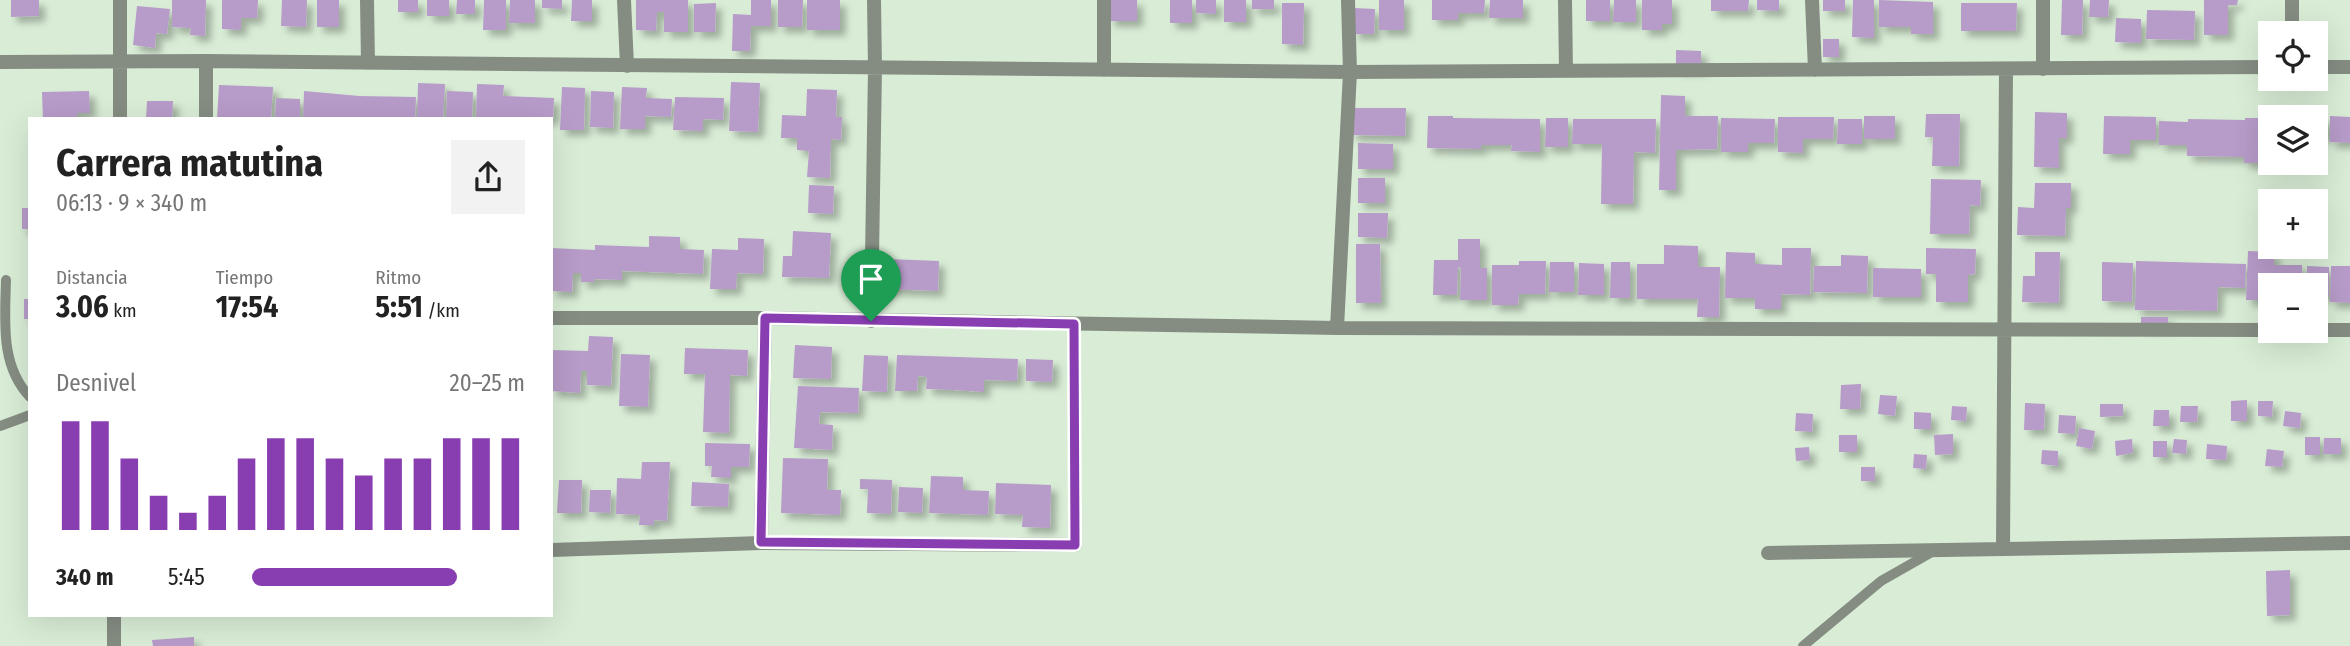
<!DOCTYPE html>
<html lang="es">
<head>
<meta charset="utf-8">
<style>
  body { margin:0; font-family:"Fira Sans Condensed",sans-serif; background:#f2f2f2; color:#222; height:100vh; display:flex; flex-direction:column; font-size:26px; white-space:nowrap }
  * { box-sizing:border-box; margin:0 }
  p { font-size:23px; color:#767676 }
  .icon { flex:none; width:38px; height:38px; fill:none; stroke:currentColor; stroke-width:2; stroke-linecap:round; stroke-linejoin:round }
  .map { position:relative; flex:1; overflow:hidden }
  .panel { position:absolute; left:28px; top:117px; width:525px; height:500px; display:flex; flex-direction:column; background:#fff; border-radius:0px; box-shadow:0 7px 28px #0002 }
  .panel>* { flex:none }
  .buttons { position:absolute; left:2258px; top:21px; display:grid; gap:14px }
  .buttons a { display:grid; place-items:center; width:70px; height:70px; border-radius:0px; background:#fff; box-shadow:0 7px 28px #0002; font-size:35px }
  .pin { position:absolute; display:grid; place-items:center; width:60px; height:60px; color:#fff; margin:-72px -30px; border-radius:50% 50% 50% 0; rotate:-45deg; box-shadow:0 0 7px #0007 }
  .pin .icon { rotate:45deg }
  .round { display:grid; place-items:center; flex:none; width:74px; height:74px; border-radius:0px; background:#f2f2f2 }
  .headline { display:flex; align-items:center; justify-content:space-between; height:119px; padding:0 28px }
  h1 { font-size:38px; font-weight:700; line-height:52px }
  .figures { display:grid; grid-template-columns:repeat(3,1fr); gap:10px; height:119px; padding:7px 28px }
  .figures div { display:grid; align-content:center }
  .figures b { font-size:30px; font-weight:700 }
  .figures small { font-size:19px; font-weight:400 }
  .figures p { font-size:19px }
  .chart { height:196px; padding:14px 28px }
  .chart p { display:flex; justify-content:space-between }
  .chart svg { width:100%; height:126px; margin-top:7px; stroke:#883eb0; stroke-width:6 }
  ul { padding:0 28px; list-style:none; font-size:23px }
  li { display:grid; grid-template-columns:112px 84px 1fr; align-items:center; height:52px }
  li i { height:18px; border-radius:9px; background:#883eb0 }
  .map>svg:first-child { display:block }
  .building { fill:#b79bc9; filter:url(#shadow) }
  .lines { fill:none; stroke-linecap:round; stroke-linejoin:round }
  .service { stroke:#858d83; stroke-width:10 }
  .minor { stroke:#858d83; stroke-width:14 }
  .route-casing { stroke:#fff; stroke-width:14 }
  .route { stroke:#883eb0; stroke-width:9 }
</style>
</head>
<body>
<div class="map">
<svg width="2350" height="646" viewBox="0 0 2350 646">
  <defs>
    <filter id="shadow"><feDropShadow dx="6" dy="6" stdDeviation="3.5" flood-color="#0004"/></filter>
  </defs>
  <rect width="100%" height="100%" fill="#d9edd6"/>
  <path class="building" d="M11,0H39V16L11,17Z
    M172,0H206L205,36L190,35L191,28L172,27Z
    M222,0H258L257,18H241V30L222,29Z
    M282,0H307L306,27L281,26Z
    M317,0H339V27H317Z
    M398,0H418V12H398Z
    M427,0H449V16H427Z
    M457,0H475V14H456Z
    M484,0H506V30H483Z
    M510,0H535V23H509Z
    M542,0H562V9L542,8Z
    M572,0H592V21H571Z
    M636,0H688V32H664V12H657L656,31L636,30Z
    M751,0H771V26H751L750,51H732L733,14L751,15Z
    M778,0H803L802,27H778Z
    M807,0H840V30H807Z
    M1109,0H1137V21H1109Z
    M1170,0H1192V23H1170Z
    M1196,0H1216V14L1196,13Z
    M1224,0H1246V22H1224Z
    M1252,0H1274V9H1252Z
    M1379,0H1404V30H1379Z
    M1432,0H1485L1484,13H1458V20H1432Z
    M1490,0H1523V18H1489Z
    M1586,0H1610V21H1586Z
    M1614,0H1636V22H1613Z
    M1642,0H1672V24H1662V30H1642Z
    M1711,0H1749L1748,11H1711Z
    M1757,0H1779V11L1757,10Z
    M1823,0H1845V11H1823Z
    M1853,0H1874V38L1852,37Z
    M1879,0L1933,2V34H1911V27H1879Z
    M2062,0H2083L2082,35H2061Z
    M2090,0H2109L2108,17H2089Z
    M2204,0H2238L2237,5H2228V35H2204Z
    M716,3L715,32H694V4Z
    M1282,3H1304L1303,45L1282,44Z
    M1961,3H2017L2016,31H1961Z
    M137,6L170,9L167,34L156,33L155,48L133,45Z
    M1354,8L1375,9L1374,34H1353Z
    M2147,10L2195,11L2194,40L2146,39Z
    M2116,18L2141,19V43L2115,42Z
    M1823,39H1839V57H1823Z
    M1676,50L1701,51V69H1676Z
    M731,82L760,83L758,132L729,131Z
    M418,83L445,84L443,119H417Z
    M477,84L504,85L503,96L554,98L553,119H476Z
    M219,85L273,87L271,119H217Z
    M562,87L585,88L584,130H560Z
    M622,87L647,88L646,98L672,99L671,117L645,116V129H620Z
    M807,89L837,90L836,117H842L841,140L831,139L830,178L807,177L809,151L797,150V138H781L782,115L806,116Z
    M89,91L90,113H77V119H43L42,92Z
    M304,91L359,96L416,97L415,119H303Z
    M447,91L473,92L472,118L446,117Z
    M591,91L614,92L613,128L590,127Z
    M1661,95L1685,96V116H1718L1717,149L1676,150V190H1659Z
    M675,97L724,98L723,120L703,119V131L673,130Z
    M276,98L300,99V118L275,119Z
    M147,101H173L172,119H146Z
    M1351,108H1406L1405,136L1351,135Z
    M2035,112L2067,113V138H2059V168L2034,167Z
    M1926,114H1960L1959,166H1932L1933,137H1925Z
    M1428,116H1453V118L1540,119V152L1511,151L1512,145H1481V149L1427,148Z
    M1864,116H1895V139H1864Z
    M2104,116L2156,117V140H2130V154H2103Z
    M2330,116L2350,117V143L2330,142Z
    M1778,117H1834L1833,139H1803V153L1778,152Z
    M1546,118H1568V147H1545Z
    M1721,118L1775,119L1774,143H1748V152H1721Z
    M2245,118H2270V163H2244V157L2187,156V145H2159V121L2188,122V119L2245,120Z
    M2315,118H2328L2327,137H2315Z
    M1573,119H1656L1655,153L1634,152L1633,204H1601L1602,144H1572Z
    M1838,119H1862V144H1837Z
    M1358,143L1393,144V169H1358Z
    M1358,178H1385V203H1358Z
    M1931,179L1981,180L1980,206L1970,205L1969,234H1930Z
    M2035,183H2071V208H2066L2065,236L2017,235L2018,207L2034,208Z
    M809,185L834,186L833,214L808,213Z
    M22,208H30V229H22Z
    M1358,213H1388L1387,238L1358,237Z
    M793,231L831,233L829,278L782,277L783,256H792Z
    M649,236L680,237V249L704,250L703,274L622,271V280L594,279V282H581V273H573L572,292L551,291V248L595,250V245L649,247Z
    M738,238L764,239L763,274L737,273L736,289H710L712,249L738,250Z
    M1458,239H1480V268H1487V300H1460L1461,268L1458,267L1457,295H1433L1434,260H1458Z
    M1356,244H1380L1381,303H1356Z
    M1664,245L1698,246V267H1720L1719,317H1697L1698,299H1637V264H1664Z
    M1782,248H1811L1810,295L1781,294V309H1755V298H1725L1726,252L1755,253V264L1782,265Z
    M1926,248L1976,249L1975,274L1968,275V302H1936V274H1926Z
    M2248,251L2274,252V265H2302V285L2260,287V300H2246Z
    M2035,252H2060L2059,303L2022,302L2023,276H2035Z
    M1841,255L1868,256L1867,293L1813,292L1814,266H1841Z
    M888,259L939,261L938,291L887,289Z
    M1519,261H1546L1545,294H1519L1518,305H1492V265H1519Z
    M2136,261L2246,264L2245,288L2218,287L2217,311L2135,310Z
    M1550,262H1574V292H1549Z
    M1611,262H1630V298H1610Z
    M2102,262L2133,263L2132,302L2102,301Z
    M1579,263L1604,264V295H1578Z
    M2307,266L2329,267V296H2315V285H2307Z
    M2331,266H2350V303L2330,302Z
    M1873,268L1921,269V297H1873Z
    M24,299H30V319H24Z
    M2141,317H2168V327L2141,326Z
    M589,336L613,337L611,386L587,385V371H581L580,393L551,391V350L588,351Z
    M795,345L832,347L831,379L793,378Z
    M685,348L748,350L747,376L730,375L729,433L703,432L705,374H684Z
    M621,354L650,355L648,407L619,406Z
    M864,355L888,356L887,392L862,391Z
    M897,355L1018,359L1017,381L984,380V392L954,390L926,389L927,377L918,376L917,391H895Z
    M1026,359L1053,360L1052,382L1026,381Z
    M1861,384L1860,409H1840L1841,385Z
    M798,386L859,388L858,413L820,412L819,424L833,425L832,450L794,448Z
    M1880,395L1897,396L1895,416L1878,414Z
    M2247,400V421H2231V401Z
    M2258,401H2273L2272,417L2258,416Z
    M2025,403L2045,404L2044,430H2024Z
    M2100,404H2123V416L2100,417Z
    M1952,406L1967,407L1966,421L1951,420Z
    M2181,406H2198L2197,422H2180Z
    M2154,410H2169V426H2153Z
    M2285,411L2301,413L2300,428L2283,426Z
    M1914,412L1931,413V429H1914Z
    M1796,413L1813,414L1812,432L1795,431Z
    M2059,415L2076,416L2075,434L2058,433Z
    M2079,428L2095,431L2092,449L2076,446Z
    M1953,434V454L1935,455L1934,435Z
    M1839,435H1857V452H1839Z
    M2305,437H2320V455H2305Z
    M2324,438H2341V454H2323Z
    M2132,439L2133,453L2116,456L2115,441Z
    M2174,439L2187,440L2186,454L2172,453Z
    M2153,441H2167V457H2153Z
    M705,443L750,444L749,467H731V478L711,477L712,466H705Z
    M2207,444L2227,446L2226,460L2206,459Z
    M1809,447L1810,460L1796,461L1795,448Z
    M2267,449L2284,451L2282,467L2265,466Z
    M2042,450L2058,451V466L2041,464Z
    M1914,454L1927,455L1926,469L1913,468Z
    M783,458L828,459L827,490H841L840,515L781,513Z
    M642,462H670L667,521L654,520V525H639L640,515L616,514L617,478L641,479Z
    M1861,467H1875V481H1861Z
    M931,476L963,477V490L989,491L988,515L929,513Z
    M860,479L892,480L891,514L867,513L868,489H860Z
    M559,480H582L581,513H557Z
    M692,482L729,484L728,507L691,506Z
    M996,483L1051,485L1050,528L1022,527L1023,515L995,514Z
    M899,487L923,488L922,513L898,512Z
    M590,490H611L610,513L589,512Z
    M2290,570V615L2267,616L2266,571Z
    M194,637V646H153L152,640Z"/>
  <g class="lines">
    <path class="service" d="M6,280C5,321 0,366 30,397
      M1074,324L1075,545
      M0,426L30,415
      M1803,646L1881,581L1932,552"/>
    <path class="minor" d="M120,0V119
      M367,0L368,63
      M624,0L627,66
      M1565,0L1566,71
      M1812,0L1815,70
      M2292,0V33
      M0,62L206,61L1350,72L2270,67
      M2315,67H2350
      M2043,69V0
      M1104,70V0
      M206,119V61
      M551,318H765L1337,328L2270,330
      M871,321L875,68L874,0
      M1337,328L1350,72L1348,0
      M2315,330H2350
      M761,543L765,318
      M2003,549L2006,69
      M551,550L761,543L1075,545
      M1768,553L2350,543
      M114,646V616"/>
  </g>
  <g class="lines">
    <g class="route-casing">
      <path id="route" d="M765,318L1074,324L1075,545L761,542Z"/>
    </g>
    <use href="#route" class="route"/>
  </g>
</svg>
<div class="buttons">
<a><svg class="icon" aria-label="locate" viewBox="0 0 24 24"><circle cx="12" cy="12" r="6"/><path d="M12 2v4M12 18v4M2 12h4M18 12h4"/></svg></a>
<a><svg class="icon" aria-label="layers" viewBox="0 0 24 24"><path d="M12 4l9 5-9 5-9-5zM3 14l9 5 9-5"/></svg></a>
<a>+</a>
<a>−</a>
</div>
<div class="pin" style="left:871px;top:321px;background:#1e9e55"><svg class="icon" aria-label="arrive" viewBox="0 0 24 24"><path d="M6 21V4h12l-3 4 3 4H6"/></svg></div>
<section class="panel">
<div class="headline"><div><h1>Carrera matutina</h1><p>06:13 · 9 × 340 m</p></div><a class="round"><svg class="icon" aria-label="share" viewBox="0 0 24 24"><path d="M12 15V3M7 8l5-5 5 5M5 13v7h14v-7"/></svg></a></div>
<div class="figures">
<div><p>Distancia</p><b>3.06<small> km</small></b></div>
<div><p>Tiempo</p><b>17:54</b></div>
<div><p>Ritmo</p><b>5:51<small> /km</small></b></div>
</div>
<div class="chart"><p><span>Desnivel</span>20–25 m</p>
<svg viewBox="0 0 160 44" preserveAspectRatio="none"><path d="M5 44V6M15 44V6M25 44V19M35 44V32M45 44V38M55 44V32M65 44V19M75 44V12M85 44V12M95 44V19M105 44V25M115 44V19M125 44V19M135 44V12M145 44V12M155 44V12"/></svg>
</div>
<ul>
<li><b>340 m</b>5:45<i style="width:75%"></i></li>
</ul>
</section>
</div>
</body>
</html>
